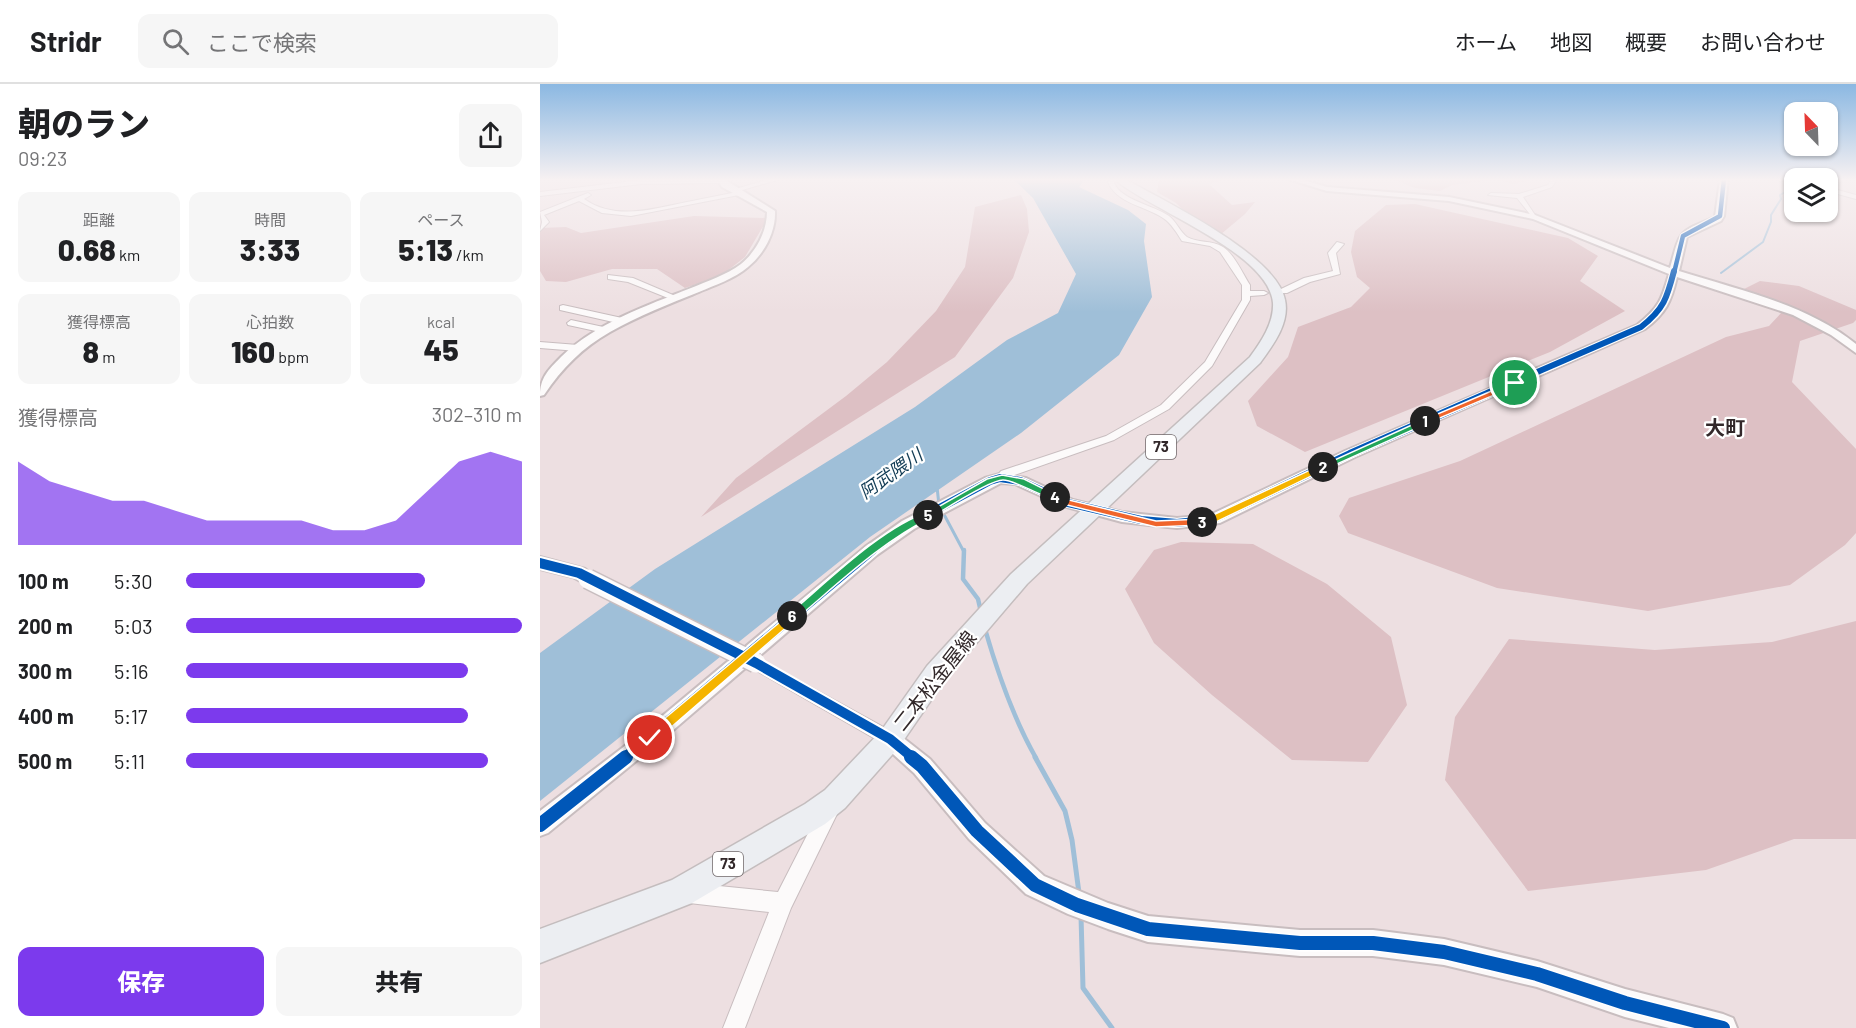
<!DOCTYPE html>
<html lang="ja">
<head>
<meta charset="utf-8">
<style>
  body { margin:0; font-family:Barlow,"Noto Sans JP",sans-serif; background:#f6f6f6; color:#202124; height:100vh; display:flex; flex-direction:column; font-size:22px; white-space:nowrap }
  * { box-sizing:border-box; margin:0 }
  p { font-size:20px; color:#757577 }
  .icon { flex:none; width:33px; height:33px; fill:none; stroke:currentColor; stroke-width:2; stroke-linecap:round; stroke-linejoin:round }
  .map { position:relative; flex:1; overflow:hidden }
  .panel { display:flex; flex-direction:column; background:#fff; width:540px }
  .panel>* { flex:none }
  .needle { width:39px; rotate:337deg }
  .controls { position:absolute; left:1244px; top:18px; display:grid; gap:12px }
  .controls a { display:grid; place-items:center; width:54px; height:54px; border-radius:12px; background:#fff; box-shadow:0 2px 4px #0004; font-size:30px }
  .pin { position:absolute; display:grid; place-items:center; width:51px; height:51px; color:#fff; margin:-26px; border:3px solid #fff; border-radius:50%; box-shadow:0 2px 6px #0007 }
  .km { position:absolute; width:30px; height:30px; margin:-15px; border-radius:50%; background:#222; color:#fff; font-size:16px; line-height:30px; text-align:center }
  .round { display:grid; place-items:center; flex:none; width:63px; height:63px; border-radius:12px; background:#f6f6f6 }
  .summary { display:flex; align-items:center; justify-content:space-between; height:102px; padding:0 18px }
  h1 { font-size:33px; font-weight:800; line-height:45px }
  .figures { display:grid; grid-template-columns:repeat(3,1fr); gap:9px; height:102px; padding:6px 18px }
  .figures div { display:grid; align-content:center; border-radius:12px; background:#f6f6f6; text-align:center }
  .figures b { font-size:30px; font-weight:800 }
  .figures small { font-size:16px; font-weight:400 }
  .figures p { font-size:16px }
  .chart { height:168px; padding:12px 18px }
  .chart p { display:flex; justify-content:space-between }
  .chart svg { width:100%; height:108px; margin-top:6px; fill:#7c3aed; opacity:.7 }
  .cta { display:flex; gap:12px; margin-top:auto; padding:12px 18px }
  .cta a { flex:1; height:69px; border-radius:12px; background:#7c3aed; color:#fff; font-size:24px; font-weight:800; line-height:69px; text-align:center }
  .cta a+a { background:#f6f6f6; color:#202124 }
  ul { padding:0 18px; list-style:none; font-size:20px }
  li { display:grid; grid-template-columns:96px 72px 1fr; align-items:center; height:45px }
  li i { height:15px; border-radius:8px; background:#7c3aed }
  header { display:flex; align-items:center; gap:36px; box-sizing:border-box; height:84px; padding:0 30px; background:#fff; border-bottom:2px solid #e0e0e0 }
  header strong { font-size:28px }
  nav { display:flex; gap:33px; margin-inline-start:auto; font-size:21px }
  .search { width:420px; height:54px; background:#f6f6f6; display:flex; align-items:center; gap:15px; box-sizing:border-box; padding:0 21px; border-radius:12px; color:#757577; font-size:22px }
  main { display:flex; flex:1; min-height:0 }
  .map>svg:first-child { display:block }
  .green { fill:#ddc0c4 }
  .water { fill:#9fbfd8 }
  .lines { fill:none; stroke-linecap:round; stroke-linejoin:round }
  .stream-far3 { stroke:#9fbfd8; stroke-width:2 }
  .stream-far2 { stroke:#9fbfd8; stroke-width:3 }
  .stream-far1 { stroke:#9fbfd8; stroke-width:4.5 }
  .stream { stroke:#9fbfd8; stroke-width:5 }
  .minor-casing { stroke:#c8bdbf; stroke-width:2 }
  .tertiary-casing { stroke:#c8bdbf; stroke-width:4 }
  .primary-casing { stroke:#c4bdbe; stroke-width:3 }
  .minor { fill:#fcfafa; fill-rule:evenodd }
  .tertiary { fill:#fcfafa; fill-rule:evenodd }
  .primary { fill:#eceef2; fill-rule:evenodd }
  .tertiary-bridge-casing { stroke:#c8bdbf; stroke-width:22; stroke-linecap:butt }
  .tertiary-bridge { stroke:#fcfafa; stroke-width:19 }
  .cycleway-far4-casing { stroke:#fff; stroke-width:7 }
  .cycleway-far3-casing { stroke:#fff; stroke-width:8 }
  .cycleway-far2-casing { stroke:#fff; stroke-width:10 }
  .cycleway-far1-casing { stroke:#fff; stroke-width:14 }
  .cycleway-casing { stroke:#fff; stroke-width:17 }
  .cycleway-far4 { stroke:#0057b8; stroke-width:4.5 }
  .cycleway-far3 { stroke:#0057b8; stroke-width:6 }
  .cycleway-far2 { stroke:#0057b8; stroke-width:8 }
  .cycleway-far1 { stroke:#0057b8; stroke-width:10 }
  .cycleway { stroke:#0057b8; stroke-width:14 }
  .split-1 { fill:#f0652b; stroke:#fff; stroke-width:1.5 }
  .split-2 { fill:#22a559; stroke:#fff; stroke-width:1.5 }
  .split-3 { fill:#f5b400; stroke:#fff; stroke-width:1.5 }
  .split-4 { fill:#f0652b; stroke:#fff; stroke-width:1.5 }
  .split-5 { fill:#22a559; stroke:#fff; stroke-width:1.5 }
  .split-6 { fill:#22a559; stroke:#fff; stroke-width:1.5 }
  .split-7 { fill:#f5b400; stroke:#fff; stroke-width:1.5 }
  .labels { text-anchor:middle; stroke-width:4.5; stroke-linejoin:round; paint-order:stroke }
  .shield { fill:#fff; stroke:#70686a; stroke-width:1.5 }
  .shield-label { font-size:15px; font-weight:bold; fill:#32282a }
  .water-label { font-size:18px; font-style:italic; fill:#113b54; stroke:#fff }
  .quarter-label { font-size:20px; font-weight:bold; fill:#32282a; stroke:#fff }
  .near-street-label { font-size:20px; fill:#32282a; stroke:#fff }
</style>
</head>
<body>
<header>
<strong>Stridr</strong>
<div class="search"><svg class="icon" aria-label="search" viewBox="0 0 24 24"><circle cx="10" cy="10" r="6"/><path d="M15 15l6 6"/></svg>ここで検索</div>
<nav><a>ホーム</a><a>地図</a><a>概要</a><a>お問い合わせ</a></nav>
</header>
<main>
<section class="panel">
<div class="summary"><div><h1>朝のラン</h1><p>09:23</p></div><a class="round"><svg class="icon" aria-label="share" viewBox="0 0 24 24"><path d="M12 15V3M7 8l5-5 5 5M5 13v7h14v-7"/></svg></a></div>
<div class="figures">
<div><p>距離</p><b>0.68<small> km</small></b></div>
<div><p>時間</p><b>3:33</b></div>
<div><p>ペース</p><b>5:13<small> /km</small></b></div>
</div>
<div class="figures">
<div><p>獲得標高</p><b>8<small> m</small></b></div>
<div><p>心拍数</p><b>160<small> bpm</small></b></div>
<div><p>kcal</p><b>45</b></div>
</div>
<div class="chart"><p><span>獲得標高</span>302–310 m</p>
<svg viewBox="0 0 160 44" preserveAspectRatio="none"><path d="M0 44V10L10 18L20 22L30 26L40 26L50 30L60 34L70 34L80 34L90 34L100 38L110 38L120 34L130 22L140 10L150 6L160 10V44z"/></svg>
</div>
<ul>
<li><b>100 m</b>5:30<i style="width:71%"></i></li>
<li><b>200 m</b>5:03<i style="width:100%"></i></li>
<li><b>300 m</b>5:16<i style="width:84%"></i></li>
<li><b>400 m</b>5:17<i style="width:84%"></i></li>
<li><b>500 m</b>5:11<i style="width:90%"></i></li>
</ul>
<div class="cta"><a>保存</a><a>共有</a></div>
</section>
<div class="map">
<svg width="1316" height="944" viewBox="0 0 1316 944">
  <rect width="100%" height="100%" fill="#eddfe1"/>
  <path class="green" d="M625,95H686L669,100L692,121L715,118L705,130L680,151L663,146L636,119L617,108L619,97Z
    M852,95H996L974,100L955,96L912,101L900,107L875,104Z
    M481,111L487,125L489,148L473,194L415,273L161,433L196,394L306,312L347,278L396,227L425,183L435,123Z
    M875,120L1028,154L1058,172L1040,197L1085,227L1010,268L765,368L717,342L708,317L748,273L758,243L811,223L830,204L817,193L811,168L815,147L846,121Z
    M154,132L228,134L205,173L182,191L145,204L117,185H72L26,198L6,197L0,187V144L26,143L41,149Z
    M1220,197L1259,202L1316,226V236L1313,239L1260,257L1252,298L1316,365V449L1305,461L1250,501L1108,527L957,504L808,449L799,432L809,414L920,377L1186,253L1229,242L1243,227L1204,205Z
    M641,458L713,460L787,500L851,553L867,621L828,678L752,676L672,611L614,559L585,505L614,466Z
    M1316,537V755H1254L1166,786L988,807L905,696L915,633L969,555L1115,566L1232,558Z"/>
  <path class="water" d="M473,95H545L539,103L588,126L606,140L604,157L612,213L579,271L481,349L330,453L0,717V569L115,485L375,323L467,256L518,229L536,190L493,114Z"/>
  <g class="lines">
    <path class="stream-far3" d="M1181,189L1223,158L1231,138V131L1241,115L1240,111L1254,103"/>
    <path class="stream-far2" d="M397,403L399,421L424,468"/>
    <path class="stream-far1" d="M424,466L423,495L438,515L441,528
      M445,545C458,590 473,634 496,674"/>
    <path class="stream" d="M495,673L525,727L532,756L539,809
      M541,832L543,904L572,944"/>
    <g class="minor-casing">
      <path id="minor" d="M182,95L184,97L181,99L101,100L0,112V108L101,96Z
        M230,95H241L195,108L192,106Z
        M572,95H581L574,99C581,116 613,121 629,132C636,137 640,148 647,153C657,159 672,156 683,163C694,170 703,190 710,201V207H724L728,209L724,211L710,212V216L672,282L629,325L574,356L469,393L466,396H458L456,393L461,387L566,352L621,321L665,278L702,216V201L680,168L670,162L642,157C637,149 631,139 623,134C605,122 576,119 568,98Z
        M1011,95H1017L1012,103L983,113L997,134H993L977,114L948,111L951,109L979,110L1008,101Z
        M1234,95L1254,96V100Z
        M1287,103L1316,111V115L1287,107Z
        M202,107L204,110L91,132L62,129L39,117L4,131L9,138L0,147L2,138L0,128L48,109L51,111L44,115C76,137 112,125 147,118C165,114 184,111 202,107Z
        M797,158L804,160L796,169L800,190L770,198L747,209H741V205L764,194L793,187L788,169Z
        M68,191L93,194L140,214L133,216L88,198L68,195Z
        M23,221L82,234L86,237L82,240L20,226V222Z
        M31,236L68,244L69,246L65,249L28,241L27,239Z
        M0,258L38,261L43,264L38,267L0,264Z
        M216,573L356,650L359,655L356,660L350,662L344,660L210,583L208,579L210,575Z
        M290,717L297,720L299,726L251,824L205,944H183L229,828L149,819L142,816L139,809L142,802L149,799L238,808L283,720Z"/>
    </g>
    <g class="tertiary-casing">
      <path id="tertiary" d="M177,95H184L235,127C236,148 224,170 208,183C194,195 175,201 159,208C129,220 98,232 70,248C42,264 22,284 4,311L0,312C0,294 8,286 21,273C56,239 106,222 151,204C168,197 186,191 201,180C216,168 227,147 227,128L182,103Z
        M748,95H760L787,103L909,113L995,131L1130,184C1141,144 1138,149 1175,133L1180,95H1188L1184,132L1181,137L1147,153L1139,187C1199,206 1266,220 1316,260V269L1291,251L1253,231L1137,193C1131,218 1126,229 1105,245L815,373L680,439L637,444L582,438L523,422L475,400L461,399L374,445L337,471L117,660L8,749L0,752V727L103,648L325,463L362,437L445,394L460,390L486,394L533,416L582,428L637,434L670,431L805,367L1097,241C1119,224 1122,215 1129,190L993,135L909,117L787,107Z
        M0,473L45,485L57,495L54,499L48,501L33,493L0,485Z
        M350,646L357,649L390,675L445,739L504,792L568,819L608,832L760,846H833L904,855L997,877L1085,905L1183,930L1193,934L1197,944H1129L1085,933L997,903L904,881L833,872H760L608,858L568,845L528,830L486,810L429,755L374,689L343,661L340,655L343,649Z"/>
    </g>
    <g class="primary-casing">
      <path id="primary" d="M574,95H585C624,117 737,171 745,216C750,239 733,261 720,279L487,500L405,596L359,663L305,724L285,740L152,819L0,879V845L132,796L265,720L285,706L341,647L387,582L471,490L710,273C721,258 734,239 733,219C729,168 608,125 574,95Z"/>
    </g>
    <use href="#minor" class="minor"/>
    <use href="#tertiary" class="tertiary"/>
    <use href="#primary" class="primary"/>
    <g class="tertiary-bridge-casing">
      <path id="tertiary-bridge" d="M48,495L216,579"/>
    </g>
    <use href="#tertiary-bridge" class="tertiary-bridge"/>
    <g class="cycleway-far4-casing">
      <path id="cycleway-far4" d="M1134,189L1143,152L1180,132L1184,95"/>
    </g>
    <g class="cycleway-far3-casing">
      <path id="cycleway-far3" d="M949,309L1101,243C1124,225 1127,214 1134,187"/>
    </g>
    <g class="cycleway-far2-casing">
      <path id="cycleway-far2" d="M330,468L368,441L450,397L460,394L480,397L528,419L601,436L637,439L674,435L810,370L952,308"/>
    </g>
    <g class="cycleway-far1-casing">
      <path id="cycleway-far1" d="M0,479L39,489L216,579L350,655L373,674
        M84,674L332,466"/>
    </g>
    <g class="cycleway-casing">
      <path id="cycleway" d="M371,673L382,682L437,747L495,801L537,821L608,845L760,859H833L904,868L997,890L1085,919L1183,944
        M0,741L86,673"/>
    </g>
    <use href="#cycleway-far4" class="cycleway-far4"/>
    <use href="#cycleway-far3" class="cycleway-far3"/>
    <use href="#cycleway-far2" class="cycleway-far2"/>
    <use href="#cycleway-far1" class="cycleway-far1"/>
    <use href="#cycleway" class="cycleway"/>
  </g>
  <linearGradient id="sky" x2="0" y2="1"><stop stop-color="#8bb8e2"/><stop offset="0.42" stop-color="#f7f1f2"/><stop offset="1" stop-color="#f7f1f2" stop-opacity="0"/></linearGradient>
  <rect width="1316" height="228" fill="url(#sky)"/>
  <path class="split-1" d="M975,297L978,301L888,339L881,337Z"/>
  <path class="split-2" d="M885,335H888V339L786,385L779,383Z"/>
  <path class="split-3" d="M783,380L787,383L786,385L678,437L662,441L658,438Z"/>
  <path class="split-4" d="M515,411L529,416L616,437L662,435L667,438L662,441L616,443L523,420L512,415V412Z"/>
  <path class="split-5" d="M462,391L484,395L520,413C510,420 478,396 463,396C450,396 405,425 392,433L384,431L447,395Z"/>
  <path class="split-6" d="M388,428L393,431L392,433C341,458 299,499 256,535H249V530C287,498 342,443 388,428Z"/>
  <path class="split-7" d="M252,528L258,532L256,535L114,658H106L104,654L106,650Z"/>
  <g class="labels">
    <g class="shield">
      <rect x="606" y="351" width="30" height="24" rx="4.5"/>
      <rect x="173" y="768" width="30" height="24" rx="4.5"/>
    </g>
    <g class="shield-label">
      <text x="621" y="368">73</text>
      <text x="188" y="785">73</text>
    </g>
    <g class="water-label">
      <text transform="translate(351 390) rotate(-35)" y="6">阿武隈川</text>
    </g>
    <g class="quarter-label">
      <text x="1185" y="351">大町</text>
    </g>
    <g class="near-street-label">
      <text transform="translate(395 597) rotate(-52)" y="7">二本松金屋線</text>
    </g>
  </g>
</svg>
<div class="controls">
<a><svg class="needle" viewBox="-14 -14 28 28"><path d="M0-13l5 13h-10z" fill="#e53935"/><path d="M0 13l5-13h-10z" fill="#757577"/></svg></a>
<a><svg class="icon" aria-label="layers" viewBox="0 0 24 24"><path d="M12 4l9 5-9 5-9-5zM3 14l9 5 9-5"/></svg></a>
</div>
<div class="pin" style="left:975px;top:299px;background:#1e9e55"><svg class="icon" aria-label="arrive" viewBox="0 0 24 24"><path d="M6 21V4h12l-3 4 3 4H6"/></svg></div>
<div class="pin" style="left:110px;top:654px;background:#d93025"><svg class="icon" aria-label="check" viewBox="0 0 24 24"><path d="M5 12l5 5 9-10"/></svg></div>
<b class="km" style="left:885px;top:337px">1</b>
<b class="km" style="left:783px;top:383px">2</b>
<b class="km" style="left:662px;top:438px">3</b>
<b class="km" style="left:515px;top:413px">4</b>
<b class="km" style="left:388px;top:431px">5</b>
<b class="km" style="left:252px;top:532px">6</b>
</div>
</main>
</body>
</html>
